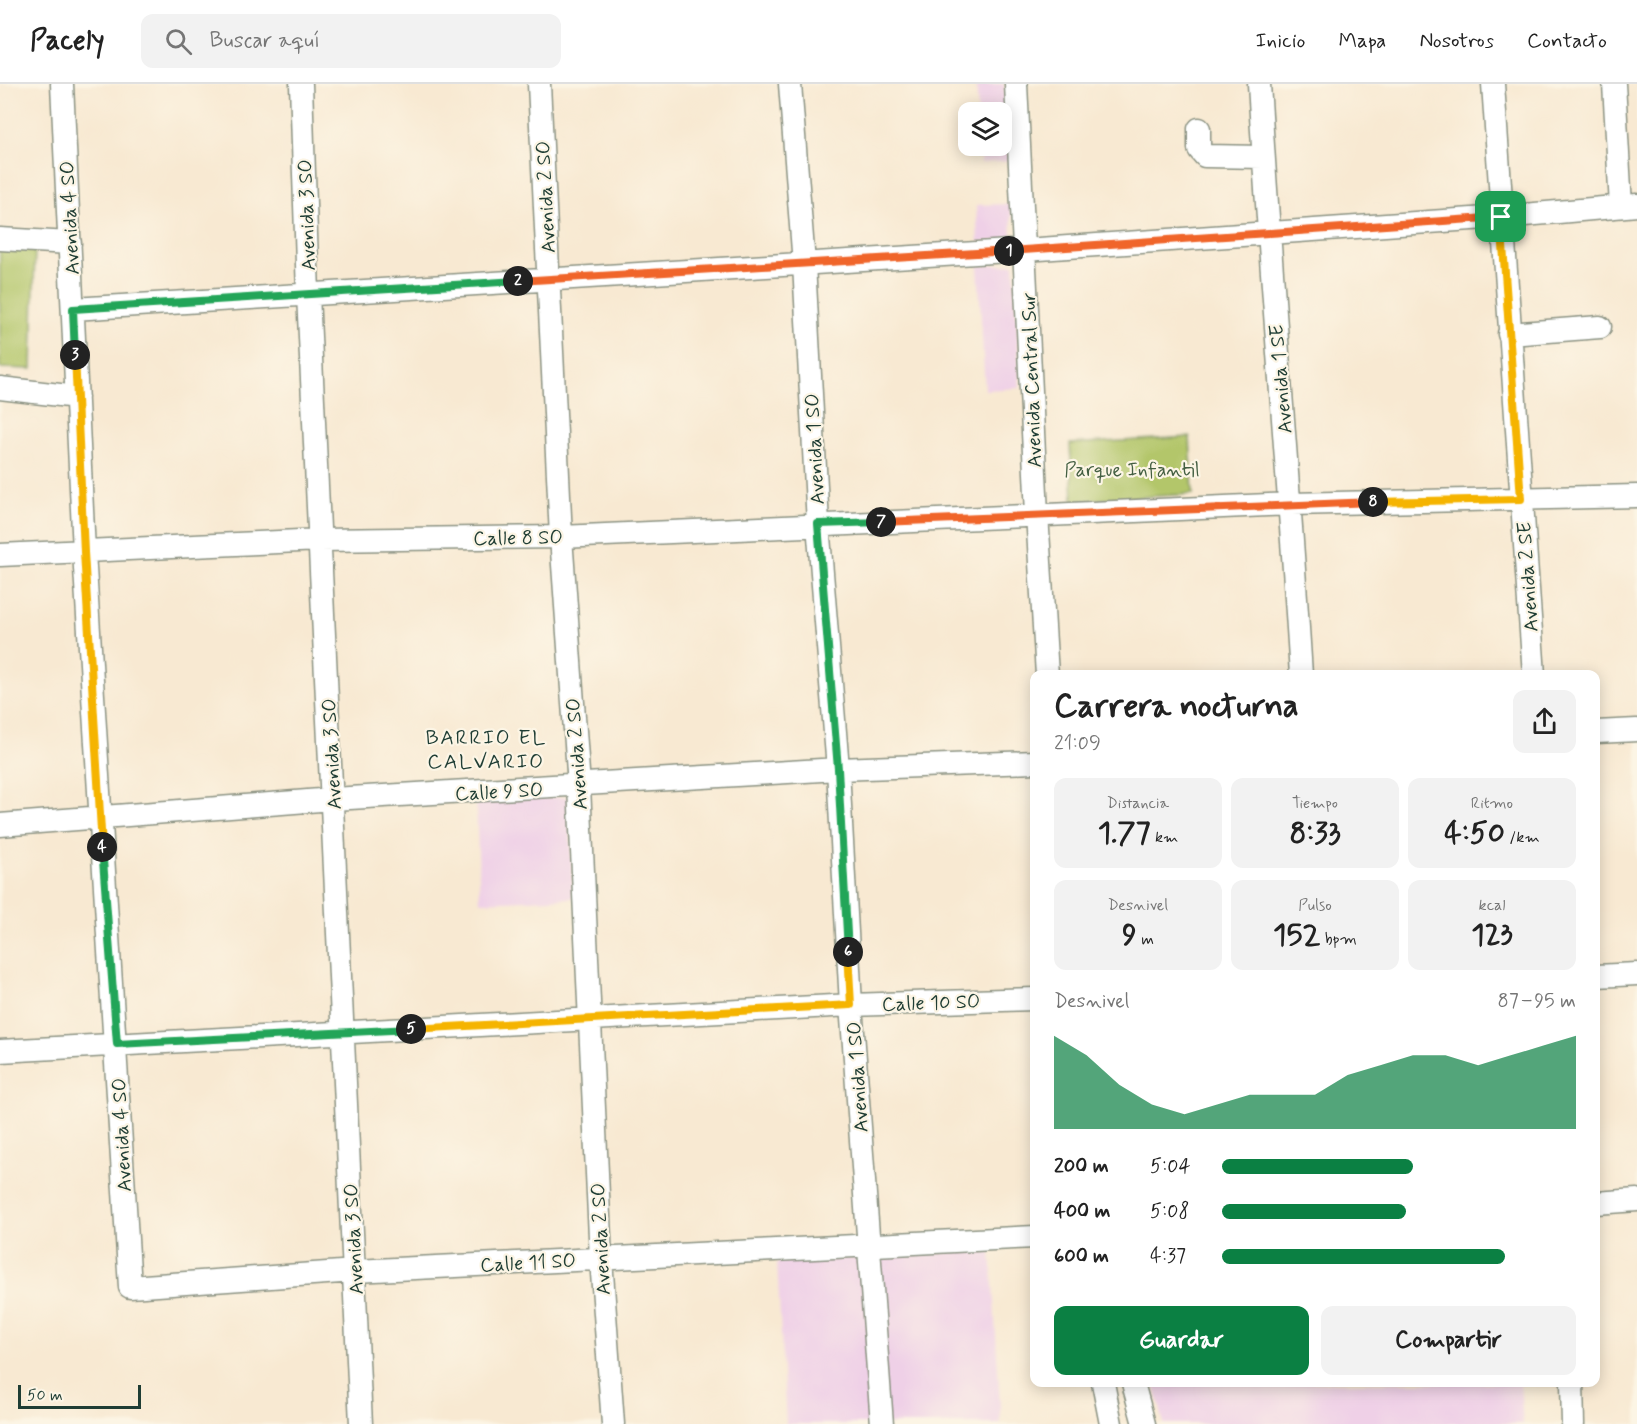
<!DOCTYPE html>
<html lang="es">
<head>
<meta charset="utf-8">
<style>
  body { margin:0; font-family:Mynerve,sans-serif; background:#f2f2f2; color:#222; height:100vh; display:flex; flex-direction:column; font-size:22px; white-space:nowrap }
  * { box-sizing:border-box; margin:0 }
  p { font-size:20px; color:#767676 }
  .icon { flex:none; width:33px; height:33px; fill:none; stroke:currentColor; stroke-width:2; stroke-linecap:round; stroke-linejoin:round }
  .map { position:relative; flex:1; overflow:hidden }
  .side { position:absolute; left:1030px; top:586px; width:570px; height:717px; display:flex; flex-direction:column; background:#fff; border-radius:12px; box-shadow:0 3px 15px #0003 }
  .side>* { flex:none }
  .buttons { position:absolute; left:958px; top:18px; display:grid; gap:12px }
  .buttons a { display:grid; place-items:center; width:54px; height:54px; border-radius:12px; background:#fff; box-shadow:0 3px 15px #0003; font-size:30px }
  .scale { position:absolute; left:18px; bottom:15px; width:123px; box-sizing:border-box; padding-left:6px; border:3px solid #1f3d34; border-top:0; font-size:16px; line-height:21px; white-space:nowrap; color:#1f3d34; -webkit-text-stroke:4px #fcf5e5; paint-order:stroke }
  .pin { position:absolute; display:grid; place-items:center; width:51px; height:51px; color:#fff; margin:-26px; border-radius:12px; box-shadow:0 3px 9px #0006 }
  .km { position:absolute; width:30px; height:30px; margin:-15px; border-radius:50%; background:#222; color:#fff; font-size:16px; line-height:30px; text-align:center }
  .round { display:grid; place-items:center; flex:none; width:63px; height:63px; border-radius:12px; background:#f2f2f2 }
  .head { display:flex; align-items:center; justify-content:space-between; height:102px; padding:0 24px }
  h1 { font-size:33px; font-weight:700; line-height:45px }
  .stats { display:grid; grid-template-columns:repeat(3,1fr); gap:9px; height:102px; padding:6px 24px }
  .stats div { display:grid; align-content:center; border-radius:12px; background:#f2f2f2; text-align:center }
  .stats b { font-size:30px; font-weight:700 }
  .stats small { font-size:16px; font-weight:400 }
  .stats p { font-size:16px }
  .chart { height:168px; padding:12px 24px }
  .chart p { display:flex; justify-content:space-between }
  .chart svg { width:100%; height:108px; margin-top:6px; fill:#0b8043; opacity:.7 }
  .cta { display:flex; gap:12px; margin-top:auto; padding:12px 24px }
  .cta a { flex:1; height:69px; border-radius:12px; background:#0b8043; color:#fff; font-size:24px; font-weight:700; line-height:69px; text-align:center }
  .cta a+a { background:#f2f2f2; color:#222 }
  ul { padding:0 24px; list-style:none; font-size:20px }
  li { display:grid; grid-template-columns:96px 72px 1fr; align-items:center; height:45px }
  li i { height:15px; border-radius:8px; background:#0b8043 }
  header { display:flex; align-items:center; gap:36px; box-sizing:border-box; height:84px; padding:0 30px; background:#fff; border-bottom:2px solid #e0e0e0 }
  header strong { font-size:28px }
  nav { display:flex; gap:33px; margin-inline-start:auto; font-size:21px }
  .search { width:420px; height:54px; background:#f2f2f2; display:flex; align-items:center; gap:15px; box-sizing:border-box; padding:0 21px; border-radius:12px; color:#767676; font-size:22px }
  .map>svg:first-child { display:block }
  .built { fill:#efd0e7 }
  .green { fill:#b3c66a; stroke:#69824f; stroke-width:1.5 }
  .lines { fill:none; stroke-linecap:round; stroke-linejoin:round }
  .minor-casing { stroke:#8c9383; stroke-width:25 }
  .minor { stroke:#fff; stroke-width:22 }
  .split-1-casing { stroke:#fff; stroke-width:12 }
  .split-2-casing { stroke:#fff; stroke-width:12 }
  .split-3-casing { stroke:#fff; stroke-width:12 }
  .split-4-casing { stroke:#fff; stroke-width:12 }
  .split-5-casing { stroke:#fff; stroke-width:12 }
  .split-6-casing { stroke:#fff; stroke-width:12 }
  .split-7-casing { stroke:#fff; stroke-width:12 }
  .split-8-casing { stroke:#fff; stroke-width:12 }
  .split-9-casing { stroke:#fff; stroke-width:12 }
  .split-1 { stroke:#f0652b; stroke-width:8 }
  .split-2 { stroke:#f0652b; stroke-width:8 }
  .split-3 { stroke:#22a559; stroke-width:8 }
  .split-4 { stroke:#f5b400; stroke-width:8 }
  .split-5 { stroke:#22a559; stroke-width:8 }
  .split-6 { stroke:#f5b400; stroke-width:8 }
  .split-7 { stroke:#22a559; stroke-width:8 }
  .split-8 { stroke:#f0652b; stroke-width:8 }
  .split-9 { stroke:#f5b400; stroke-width:8 }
  .labels { text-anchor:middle; stroke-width:4.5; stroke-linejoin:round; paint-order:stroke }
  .street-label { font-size:20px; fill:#1f3d34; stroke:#fcf5e5 }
  .park-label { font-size:20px; fill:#445f42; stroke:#fcf5e5 }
  .neighbourhood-label { font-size:21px; letter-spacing:1.5px; fill:#1f3d34; stroke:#fcf5e5 }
</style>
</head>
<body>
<header>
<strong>Pacely</strong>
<div class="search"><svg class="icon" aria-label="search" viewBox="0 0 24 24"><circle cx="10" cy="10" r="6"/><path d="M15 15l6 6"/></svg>Buscar aquí</div>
<nav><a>Inicio</a><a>Mapa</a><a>Nosotros</a><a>Contacto</a></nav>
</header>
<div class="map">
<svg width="1637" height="1340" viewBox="0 0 1637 1340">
  <rect width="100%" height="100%" fill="#fcf5e5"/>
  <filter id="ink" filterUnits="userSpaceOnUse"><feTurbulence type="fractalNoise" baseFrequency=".0167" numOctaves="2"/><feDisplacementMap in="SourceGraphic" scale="12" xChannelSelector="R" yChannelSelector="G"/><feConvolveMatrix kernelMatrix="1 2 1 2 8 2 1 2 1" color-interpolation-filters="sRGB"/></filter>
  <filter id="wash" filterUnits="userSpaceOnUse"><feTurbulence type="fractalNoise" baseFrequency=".008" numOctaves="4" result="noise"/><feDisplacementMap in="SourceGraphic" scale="24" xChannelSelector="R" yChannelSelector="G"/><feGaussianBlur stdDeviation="1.35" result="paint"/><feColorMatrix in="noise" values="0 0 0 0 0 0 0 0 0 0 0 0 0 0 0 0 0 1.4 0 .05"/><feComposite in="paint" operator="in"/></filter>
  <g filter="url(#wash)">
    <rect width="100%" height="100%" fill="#f8e9d2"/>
    <path class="built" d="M976,0H1004L1009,77L981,79L980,62H1002V28H978Z
      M1011,120L1012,156L978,158L976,121Z
      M1014,180L1020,304L985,306L978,182Z
      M569,713L573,814L480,818L476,717Z
      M991,1166L1001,1340H786L777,1178Z
      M1154,1299H1520L1523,1340H1164Z"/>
    <path class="green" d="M0,162L35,163L32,285L0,284Z
      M1190,353L1193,410L1073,417L1070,360Z"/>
  </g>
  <g filter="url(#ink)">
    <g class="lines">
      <g class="minor-casing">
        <path id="minor" d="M62,0L84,468L130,1203L355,1187L1035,1153
          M301,0L308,210L361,1340
          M539,0L561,453L579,702L601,1175L613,1340
          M790,0L804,180L818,440L838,685L851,921L882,1340
          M1016,0L1037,430L1047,591
          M1259,0C1271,197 1289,394 1301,591
          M1493,0L1534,591
          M1614,0L1621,122
          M1199,45V65L1205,72L1263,73
          M0,155L70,159
          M73,225L1025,166L1501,133L1637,121
          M1509,250L1600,243
          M0,304L77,313
          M0,471L320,456L561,453L1291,420L1637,412
          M1596,648L1637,646
          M0,741L333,715L838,685L1035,678
          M1596,892L1637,890
          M0,967L851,921L1035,915
          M1596,1119L1637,1116
          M1103,1299L1111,1340
          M1133,1299L1144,1340
          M1572,1299L1573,1340"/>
      </g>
      <use href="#minor" class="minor"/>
    </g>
  </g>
  <g class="lines" filter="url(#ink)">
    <g class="split-1-casing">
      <path id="split-1" d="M1009,167L1501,133"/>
    </g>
    <g class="split-2-casing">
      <path id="split-2" d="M518,197L1009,167"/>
    </g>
    <g class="split-3-casing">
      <path id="split-3" d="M75,271L73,225L518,197"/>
    </g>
    <g class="split-4-casing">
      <path id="split-4" d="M75,271L84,468L102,763"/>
    </g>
    <g class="split-5-casing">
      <path id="split-5" d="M102,763L117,960L411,945"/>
    </g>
    <g class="split-6-casing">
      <path id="split-6" d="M411,945L851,921L848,868"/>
    </g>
    <g class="split-7-casing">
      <path id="split-7" d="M848,868L838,685L818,440L881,438"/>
    </g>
    <g class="split-8-casing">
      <path id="split-8" d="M881,438L1373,418"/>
    </g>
    <g class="split-9-casing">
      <path id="split-9" d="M1373,418L1521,415L1501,133"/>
    </g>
    <use href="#split-1" class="split-1"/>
    <use href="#split-2" class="split-2"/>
    <use href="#split-3" class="split-3"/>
    <use href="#split-4" class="split-4"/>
    <use href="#split-5" class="split-5"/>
    <use href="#split-6" class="split-6"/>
    <use href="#split-7" class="split-7"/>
    <use href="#split-8" class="split-8"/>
    <use href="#split-9" class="split-9"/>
  </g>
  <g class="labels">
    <g class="street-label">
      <text transform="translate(545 113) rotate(-93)" y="7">Avenida 2 SO</text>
      <text transform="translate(306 131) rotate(-92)" y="7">Avenida 3 SO</text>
      <text transform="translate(69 134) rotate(-93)" y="7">Avenida 4 SO</text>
      <text transform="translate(1280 295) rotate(-95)" y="7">Avenida 1 SE</text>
      <text transform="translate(1031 296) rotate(-92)" y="7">Avenida Central Sur</text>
      <text transform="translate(814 365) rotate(-93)" y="7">Avenida 1 SO</text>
      <text transform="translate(518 453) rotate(-1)" y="7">Calle 8 SO</text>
      <text transform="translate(1527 493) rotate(-94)" y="7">Avenida 2 SE</text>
      <text transform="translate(331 670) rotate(-93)" y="7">Avenida 3 SO</text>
      <text transform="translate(576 670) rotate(-94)" y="7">Avenida 2 SO</text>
      <text transform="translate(499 707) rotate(-3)" y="7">Calle 9 SO</text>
      <text transform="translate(931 918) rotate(-2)" y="7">Calle 10 SO</text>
      <text transform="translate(857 993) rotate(-94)" y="7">Avenida 1 SO</text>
      <text transform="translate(121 1051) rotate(-93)" y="7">Avenida 4 SO</text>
      <text transform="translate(353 1155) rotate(-93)" y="7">Avenida 3 SO</text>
      <text transform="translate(600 1155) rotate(-93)" y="7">Avenida 2 SO</text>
      <text transform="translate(528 1178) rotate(-3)" y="7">Calle 11 SO</text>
    </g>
    <g class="park-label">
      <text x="1132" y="392">Parque Infantil</text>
    </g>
    <g class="neighbourhood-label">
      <text x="486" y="660">BARRIO EL<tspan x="486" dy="24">CALVARIO</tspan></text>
    </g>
  </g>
</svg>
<div class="buttons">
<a><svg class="icon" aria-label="layers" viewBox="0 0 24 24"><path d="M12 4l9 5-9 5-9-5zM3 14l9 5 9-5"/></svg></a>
</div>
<div class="scale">50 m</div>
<div class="pin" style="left:1501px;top:133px;background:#1e9e55"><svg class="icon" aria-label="arrive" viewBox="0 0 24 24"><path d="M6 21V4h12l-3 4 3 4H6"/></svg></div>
<b class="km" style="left:1009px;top:167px">1</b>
<b class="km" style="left:518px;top:197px">2</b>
<b class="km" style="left:75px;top:271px">3</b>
<b class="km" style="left:102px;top:763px">4</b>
<b class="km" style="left:411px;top:945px">5</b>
<b class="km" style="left:848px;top:868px">6</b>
<b class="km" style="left:881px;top:438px">7</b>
<b class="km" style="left:1373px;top:418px">8</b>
<section class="side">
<div class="head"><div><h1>Carrera nocturna</h1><p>21:09</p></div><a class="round"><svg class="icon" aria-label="share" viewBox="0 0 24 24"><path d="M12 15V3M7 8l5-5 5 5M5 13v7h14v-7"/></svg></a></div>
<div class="stats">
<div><p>Distancia</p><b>1.77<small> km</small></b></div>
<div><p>Tiempo</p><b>8:33</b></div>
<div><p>Ritmo</p><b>4:50<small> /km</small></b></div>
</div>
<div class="stats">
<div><p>Desnivel</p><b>9<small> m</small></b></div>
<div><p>Pulso</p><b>152<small> bpm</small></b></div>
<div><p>kcal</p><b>123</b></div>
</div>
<div class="chart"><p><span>Desnivel</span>87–95 m</p>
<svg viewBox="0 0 160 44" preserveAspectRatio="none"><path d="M0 44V6L10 14L20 26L30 34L40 38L50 34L60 30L70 30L80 30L90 22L100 18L110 14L120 14L130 18L140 14L150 10L160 6V44z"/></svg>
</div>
<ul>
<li><b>200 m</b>5:04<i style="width:54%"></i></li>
<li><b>400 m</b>5:08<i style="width:52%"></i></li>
<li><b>600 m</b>4:37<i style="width:80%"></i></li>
</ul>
<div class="cta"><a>Guardar</a><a>Compartir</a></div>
</section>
</div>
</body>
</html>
